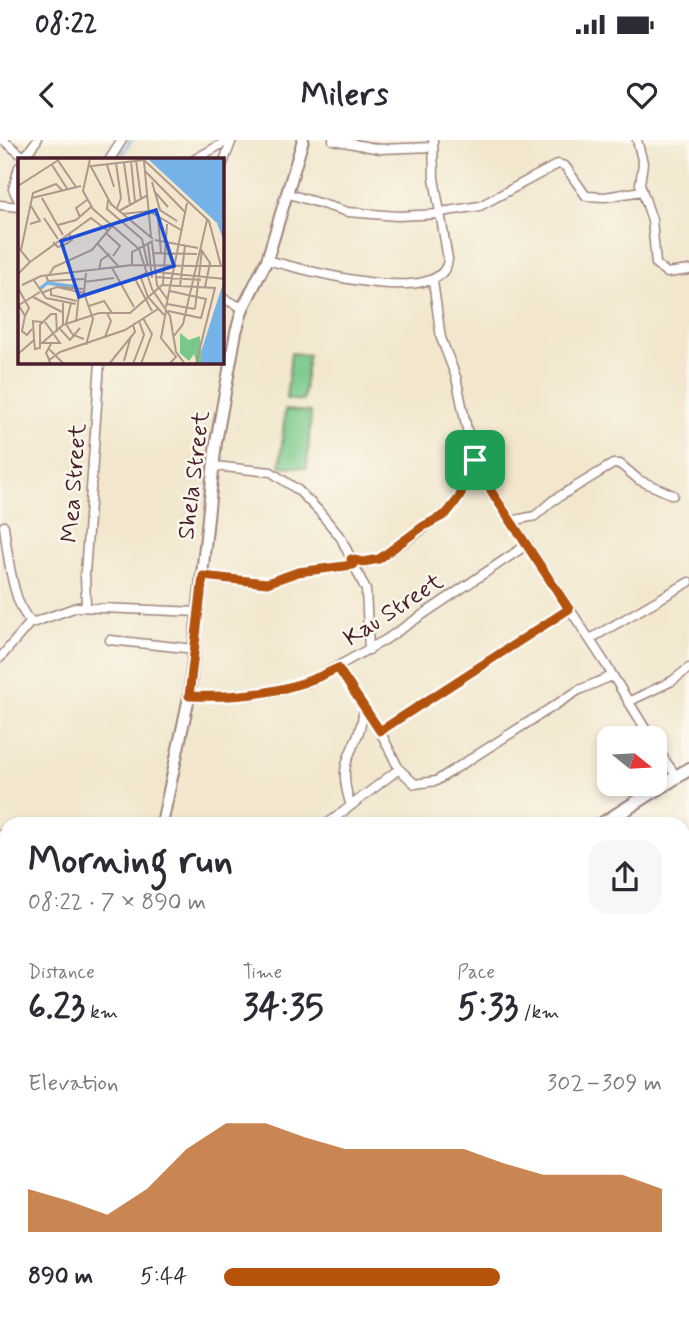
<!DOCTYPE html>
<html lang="en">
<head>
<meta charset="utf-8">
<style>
  body { margin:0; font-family:Mynerve,sans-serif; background:#f7f7f7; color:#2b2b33; height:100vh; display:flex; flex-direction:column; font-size:26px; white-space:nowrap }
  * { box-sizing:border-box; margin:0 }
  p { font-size:23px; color:#7c7c81 }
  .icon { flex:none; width:38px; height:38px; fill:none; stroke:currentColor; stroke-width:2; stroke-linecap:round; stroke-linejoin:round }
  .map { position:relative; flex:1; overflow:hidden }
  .drawer { position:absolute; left:0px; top:677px; width:690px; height:502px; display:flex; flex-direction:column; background:#fff; border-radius:21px 21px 0 0; box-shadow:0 4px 10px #0003 }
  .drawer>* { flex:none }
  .needle { width:46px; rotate:108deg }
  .buttons { position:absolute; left:597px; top:586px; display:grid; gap:14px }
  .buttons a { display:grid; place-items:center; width:70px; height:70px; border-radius:14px; background:#fff; box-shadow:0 4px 10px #0003; font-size:35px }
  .pin { position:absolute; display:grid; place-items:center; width:60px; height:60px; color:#fff; margin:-30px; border-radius:14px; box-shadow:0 4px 10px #0006 }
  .round { display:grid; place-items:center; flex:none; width:74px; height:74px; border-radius:21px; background:#f7f7f7 }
  .summary { display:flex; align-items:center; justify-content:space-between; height:119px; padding:0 28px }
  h1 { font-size:38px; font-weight:700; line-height:52px }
  .metrics { display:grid; grid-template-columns:repeat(3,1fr); gap:10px; height:119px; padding:7px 28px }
  .metrics div { display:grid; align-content:center }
  .metrics b { font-size:35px; font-weight:700 }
  .metrics small { font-size:19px; font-weight:400 }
  .metrics p { font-size:19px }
  .chart { height:196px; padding:14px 28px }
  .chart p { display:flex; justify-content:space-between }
  .chart svg { width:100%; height:126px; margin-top:7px; fill:#b45309; opacity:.7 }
  ul { padding:0 28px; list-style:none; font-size:23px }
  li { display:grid; grid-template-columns:112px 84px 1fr; align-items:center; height:52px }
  li i { height:18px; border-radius:9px; background:#b45309 }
  .status { display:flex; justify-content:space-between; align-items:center; height:49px; padding:0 35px; background:#fff; direction:ltr }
  .status svg { height:19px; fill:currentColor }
  header { display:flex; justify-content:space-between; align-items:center; height:91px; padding:0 28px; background:#fff; font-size:32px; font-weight:700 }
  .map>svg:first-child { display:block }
  .grass { fill:#77c889; stroke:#60745a; stroke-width:2 }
  .park { fill:url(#park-dots); stroke:#60745a; stroke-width:2 }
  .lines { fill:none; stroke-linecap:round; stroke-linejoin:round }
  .stream { stroke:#75b2e7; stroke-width:2.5 }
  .minor-casing { stroke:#9e837c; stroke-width:11 }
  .major-casing { stroke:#9e837c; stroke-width:14 }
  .highway-casing { stroke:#9e837c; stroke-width:16 }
  .minor { stroke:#fff; stroke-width:8 }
  .major { stroke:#fff; stroke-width:10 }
  .highway { stroke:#fff; stroke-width:12 }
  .route-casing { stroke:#fff; stroke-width:14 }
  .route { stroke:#b45309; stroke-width:9 }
  .labels { text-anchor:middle; stroke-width:5; stroke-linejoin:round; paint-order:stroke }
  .street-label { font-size:24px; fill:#4a1f2b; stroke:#fbf7ec }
  .inset-river { fill:none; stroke:#75b2e7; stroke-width:3.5 }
  .inset-road { fill:none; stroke:#af978c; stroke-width:2 }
  .view { fill:#1d4ed8; fill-opacity:0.15; stroke:#1d4ed8; stroke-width:3.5 }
  .inset-edge { fill:none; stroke:#4a1f2b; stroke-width:3.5 }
</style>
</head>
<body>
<div class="status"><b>08:22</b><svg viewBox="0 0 49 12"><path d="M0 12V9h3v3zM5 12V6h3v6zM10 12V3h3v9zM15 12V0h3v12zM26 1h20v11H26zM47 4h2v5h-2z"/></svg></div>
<header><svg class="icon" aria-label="back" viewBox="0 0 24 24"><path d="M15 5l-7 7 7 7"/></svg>Milers<svg class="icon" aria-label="heart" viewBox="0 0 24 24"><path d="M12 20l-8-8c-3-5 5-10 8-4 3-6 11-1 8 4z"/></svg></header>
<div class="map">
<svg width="689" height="1178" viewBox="0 0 689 1178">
  <defs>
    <pattern id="park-dots" width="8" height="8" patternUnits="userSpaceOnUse" patternTransform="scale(1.75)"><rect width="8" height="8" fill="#77c889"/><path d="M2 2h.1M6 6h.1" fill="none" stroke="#68ab76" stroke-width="1.8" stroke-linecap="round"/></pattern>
  </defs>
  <rect width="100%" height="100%" fill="#fbf7ec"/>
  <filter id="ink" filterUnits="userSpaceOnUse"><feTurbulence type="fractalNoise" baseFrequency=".0143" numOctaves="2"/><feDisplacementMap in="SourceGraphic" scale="14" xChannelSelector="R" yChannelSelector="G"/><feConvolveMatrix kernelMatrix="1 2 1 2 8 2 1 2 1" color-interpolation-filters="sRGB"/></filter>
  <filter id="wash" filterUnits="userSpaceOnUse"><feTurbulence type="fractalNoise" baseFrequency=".00686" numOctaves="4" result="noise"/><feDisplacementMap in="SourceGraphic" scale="28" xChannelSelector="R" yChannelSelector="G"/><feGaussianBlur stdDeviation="1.57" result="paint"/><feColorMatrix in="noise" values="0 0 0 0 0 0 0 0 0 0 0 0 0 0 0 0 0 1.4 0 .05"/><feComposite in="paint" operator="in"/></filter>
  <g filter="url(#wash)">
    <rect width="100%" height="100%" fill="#f2e7cd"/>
    <path class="grass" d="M291,213L308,215L303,261L286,259Z
      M285,270L311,272L307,328L280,326Z"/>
    <path class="park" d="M689,939V1031L683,1038V941Z"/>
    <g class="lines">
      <path class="stream" d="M119,19L131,0"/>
    </g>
  </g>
  <g filter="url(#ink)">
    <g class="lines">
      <g class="minor-casing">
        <path id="minor" d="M3,0L24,17
          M333,0L380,9L433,7
          M637,0L643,23L640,44L652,80L656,124L667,133L689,130
          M23,19L37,0
          M110,19L122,0
          M195,19L229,0
          M222,26L232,0
          M19,27L13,49L19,61
          M289,54L348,72L397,76L441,74
          M0,65L19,67
          M441,72L480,66L558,24L565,26L586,56L605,57L642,51
          M267,120C298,128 444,171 448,119L434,38L433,0
          M433,141L441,198L456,237L469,299L482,335L605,523L651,598
          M222,158L243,168
          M214,326L271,332L298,350L318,370L341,398L366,450L369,510
          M511,381L535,376L552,361L613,324H620L639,340L673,355
          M4,386C7,410 13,469 32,482
          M351,419C360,422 369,423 378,419C385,416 451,370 454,365C464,352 471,336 475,320
          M203,437L267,443L298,432L353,425
          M86,466L85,434L100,222
          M590,499L689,442
          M110,500L195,509
          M0,518L29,484L77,467L199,472
          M338,528L380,591L399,629L415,644L436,641L579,550L612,536
          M189,557L252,555L307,543L385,500L528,404
          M628,562L672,541L689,528
          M380,591L569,469
          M654,605L677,637
          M351,666C333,614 360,614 364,567
          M327,684L399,629
          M0,695L7,697
          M682,757L689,753
          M0,760H7
          M0,907L7,908
          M682,914L689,913
          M0,953L7,955
          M0,1060L7,1063
          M682,1099L689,1101
          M682,1130L689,1125
          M571,1172L593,1178
          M5,1178L7,1169
          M89,1178L91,1172
          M159,1178L161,1172
          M431,1178L434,1172
          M618,1178L625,1172"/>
      </g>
      <g class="major-casing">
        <path id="major" d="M162,684L189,557L216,302L236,192L243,168L267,120L303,0
          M682,851L689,847
          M293,1178L296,1172"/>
      </g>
      <g class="highway-casing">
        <path id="highway" d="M602,684L689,629
          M0,836H7"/>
      </g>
      <use href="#minor" class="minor"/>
      <use href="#major" class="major"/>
      <use href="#highway" class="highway"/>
    </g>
  </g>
  <g class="lines" filter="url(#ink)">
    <g class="route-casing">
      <path id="route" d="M475,320L493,354L569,469L380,591L338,528C290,553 243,558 189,556L203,436L267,443L298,432L353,425L351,419L363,422L379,419L422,387L446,374L459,358Z"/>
    </g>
    <use href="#route" class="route"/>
  </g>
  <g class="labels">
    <g class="street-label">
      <text transform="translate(193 335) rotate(-83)" y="8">Shela Street</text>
      <text transform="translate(73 343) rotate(-86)" y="8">Mea Street</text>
      <text transform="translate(393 469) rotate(-33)" y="8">Kau Street</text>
    </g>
  </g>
  <g transform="translate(18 18)">
    <rect width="206" height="206" fill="#f2e7cd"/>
    <path d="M162,175L171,182L182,178L184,206H179L176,196L171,203L162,195Z" fill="#77c889"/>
    <path d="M130,1H206V84L199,65ZM206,122V206H184L183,194Z" fill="#75b2e7"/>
    <path class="inset-river" d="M22,131L29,125L59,129"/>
    <path class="inset-road" d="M39,1L58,29M72,1L65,33L75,51L121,91L134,131L152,158L158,194L167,206M118,2L123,41M113,3L117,44M126,3L133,79M98,5L103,40L99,50M106,5L112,47M34,7L50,32M72,7L93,46L135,81M89,7L96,29M74,8L126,2L191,63L203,108H176M127,13L167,54M134,24L142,52L159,63M0,28L39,3M136,33L150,49M14,40L63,28M24,40L45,77M90,42L89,51L124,81L130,108M101,53L130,37M105,56L131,53L163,72M62,59L58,50L69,42M140,59L143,95M26,60L40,81M12,66L22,63L13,48M40,67L58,62L73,49M88,75L102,88L95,98M137,82L180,90M35,84L40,89L48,86L54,82L51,75M134,85L139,127L150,142M80,86L101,109M130,86L134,120M0,89L12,104L0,116M182,90L192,105L187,129M3,92L15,35L38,26L45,33M136,95L179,96M12,104L73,60L90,73M114,107L176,108M94,110L116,149M81,112L83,102L92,96M138,114L207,121M128,115L117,121L134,153M28,117L30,123L66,121M31,117L36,109L74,92L94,68M122,117L130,139L146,157M138,119L183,122M15,121L28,140L58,146M66,124L96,120M145,126L149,66M4,127L23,118L114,107V94L135,83M162,128L167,88M42,129L65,131M0,130L11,150L7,158M33,130V137L59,143M23,135L39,129L66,135M15,139L44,154M45,145V167M53,145L48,166L55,177L66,181M0,146L7,158L4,173L9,177L14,171M149,146L177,151M1,147L22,134M71,148L86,143L94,155M148,149L169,45M177,151L184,92M148,153L143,180L158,199L151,206M150,153L183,160L188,141L152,133M58,164L61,137M42,171L52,182L62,170M156,178L165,166L189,62M87,179L93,163L89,155M16,181L17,191L22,190V167L33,156H38L39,174M23,185H42L27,164M24,185L45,167L81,155H112L144,127L197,130L178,206M33,186L28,195L33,206M68,187L75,161L66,135L68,115M31,191L46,206M0,196L16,182L15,163L24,164M30,203L42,194L107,172L140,151M106,203L113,178M91,206L117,174L115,166M115,206L126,177L121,163M123,206L134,176L125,160"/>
    <path class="view" d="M138,52L156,108L61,139L43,83Z"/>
    <rect width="206" height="206" class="inset-edge"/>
  </g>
</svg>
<div class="buttons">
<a><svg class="needle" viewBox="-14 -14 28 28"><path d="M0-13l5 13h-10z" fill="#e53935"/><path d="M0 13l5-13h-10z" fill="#7c7c81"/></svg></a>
</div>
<div class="pin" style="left:475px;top:320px;background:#1e9e55"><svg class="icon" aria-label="arrive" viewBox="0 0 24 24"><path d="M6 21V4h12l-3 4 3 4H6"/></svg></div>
<section class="drawer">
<div class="summary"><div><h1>Morning run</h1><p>08:22 · 7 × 890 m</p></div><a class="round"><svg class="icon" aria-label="share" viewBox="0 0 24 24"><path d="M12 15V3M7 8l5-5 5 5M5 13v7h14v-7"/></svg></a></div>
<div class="metrics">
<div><p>Distance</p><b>6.23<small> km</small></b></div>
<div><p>Time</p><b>34:35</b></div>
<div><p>Pace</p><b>5:33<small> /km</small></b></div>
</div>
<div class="chart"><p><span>Elevation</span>302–309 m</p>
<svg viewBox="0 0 160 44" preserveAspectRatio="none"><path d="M0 44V29L10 33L20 38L30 29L40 15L50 6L60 6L70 11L80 15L90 15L100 15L110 15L120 20L130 24L140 24L150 24L160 29V44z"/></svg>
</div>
<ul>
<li><b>890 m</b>5:44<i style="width:63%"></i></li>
</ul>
</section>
</div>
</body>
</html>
